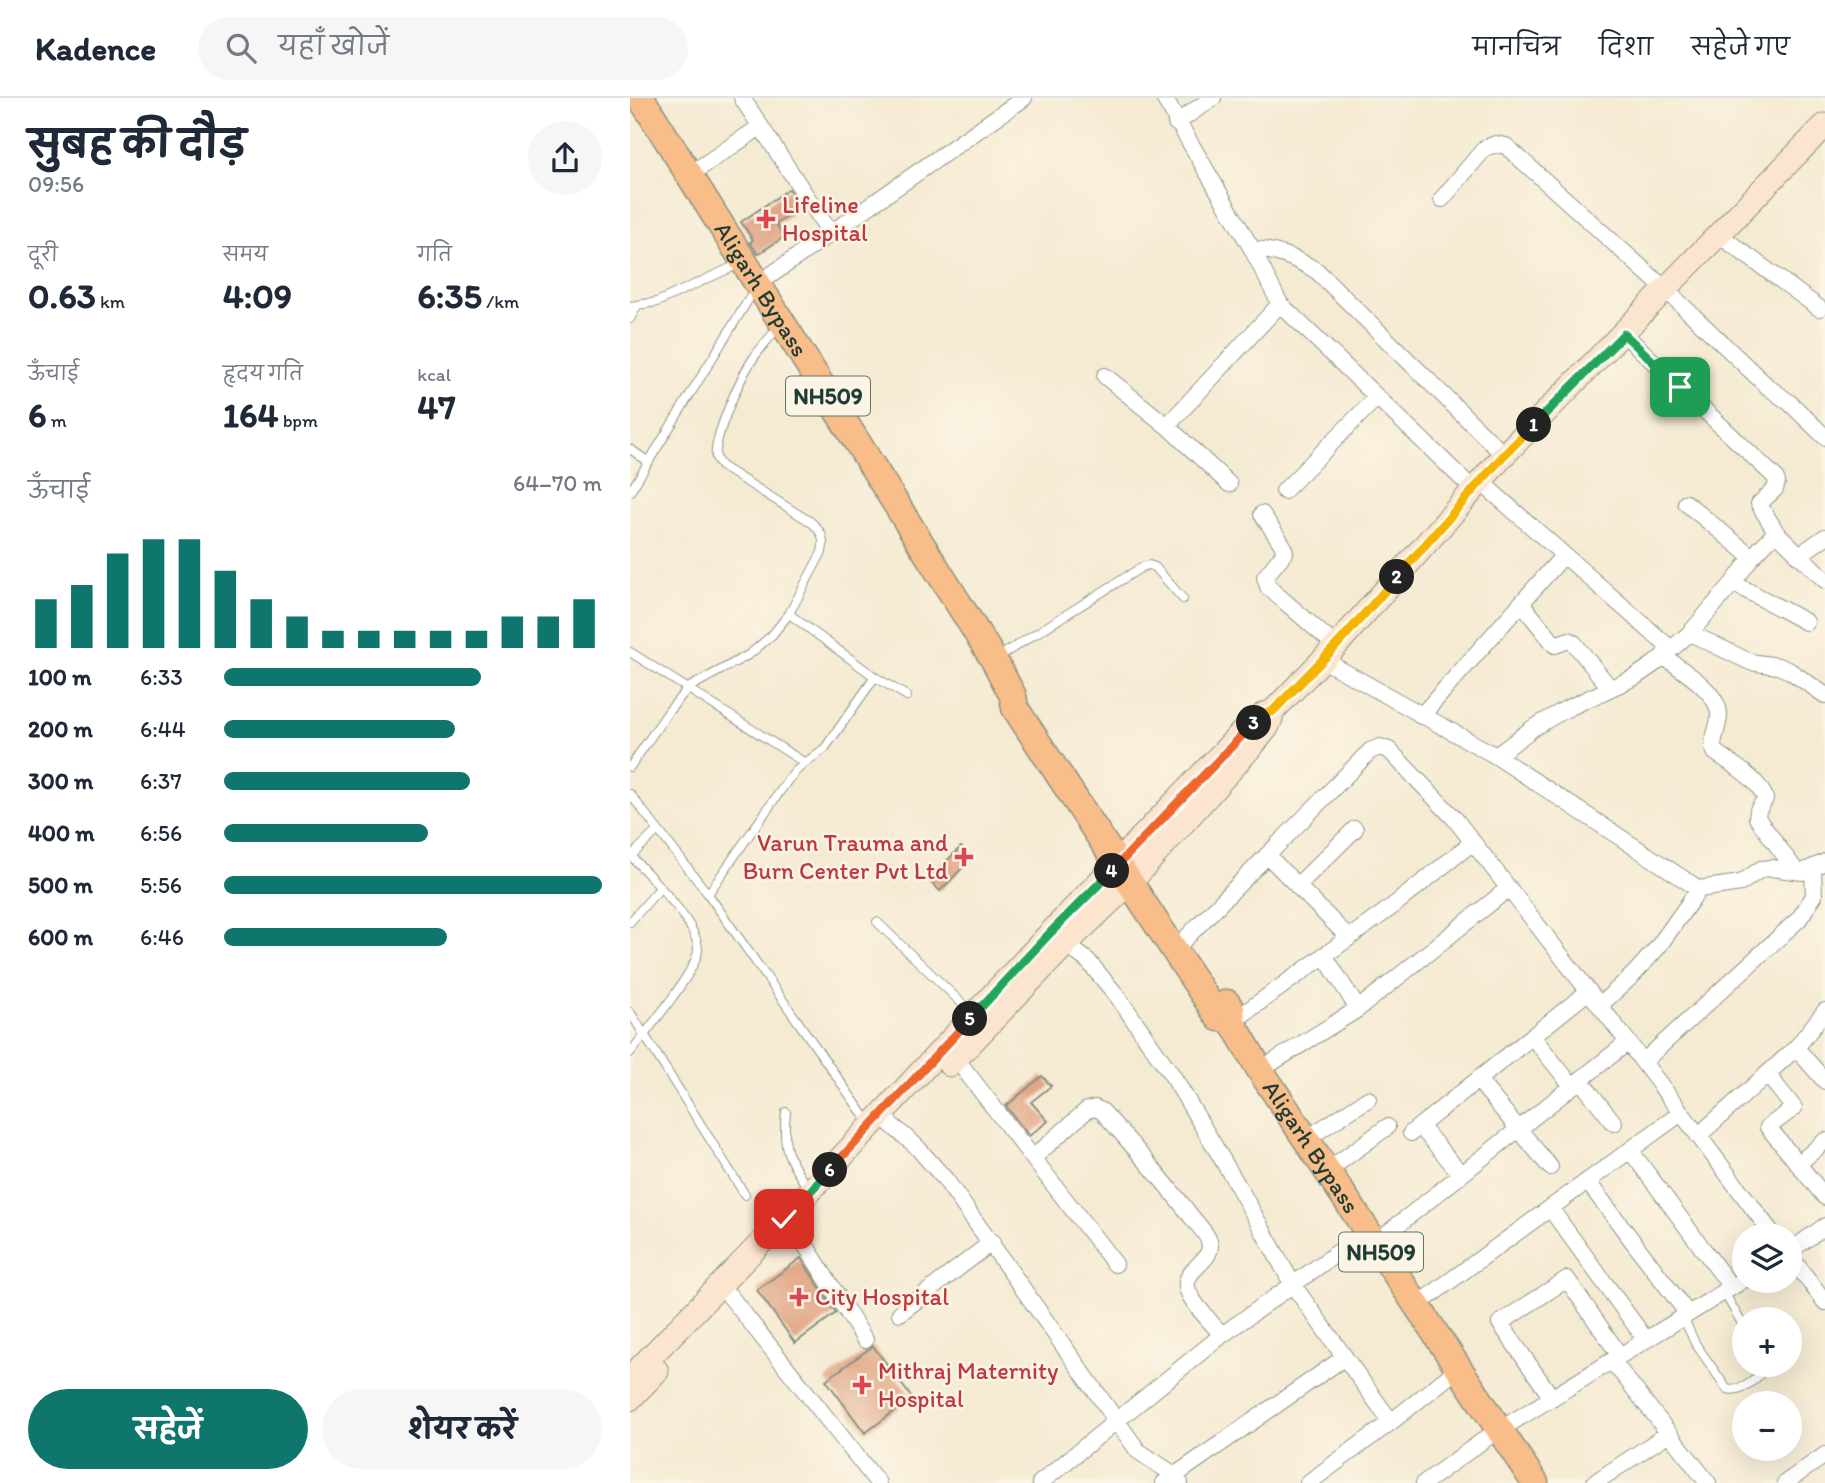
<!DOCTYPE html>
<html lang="hi">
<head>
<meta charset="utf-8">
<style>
  body { margin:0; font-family:Itim,"Playpen Sans Deva",sans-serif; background:#f6f6f7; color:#1f2937; height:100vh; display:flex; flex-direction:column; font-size:26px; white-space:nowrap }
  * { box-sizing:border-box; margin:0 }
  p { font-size:23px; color:#747a83 }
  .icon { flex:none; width:38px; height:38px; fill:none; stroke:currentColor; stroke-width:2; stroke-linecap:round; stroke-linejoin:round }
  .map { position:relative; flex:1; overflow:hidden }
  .details { display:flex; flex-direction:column; background:#fff; width:630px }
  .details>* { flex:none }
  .fabs { position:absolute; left:1102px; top:1125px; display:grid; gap:14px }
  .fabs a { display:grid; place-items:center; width:70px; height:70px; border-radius:50%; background:#fff; box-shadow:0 7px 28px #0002; font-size:35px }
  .pin { position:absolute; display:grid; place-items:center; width:60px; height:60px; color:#fff; margin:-30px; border-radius:14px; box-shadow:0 4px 10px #0006 }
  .km { position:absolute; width:35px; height:35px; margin:-18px; border-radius:50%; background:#222; color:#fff; font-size:19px; line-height:35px; text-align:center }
  .round { display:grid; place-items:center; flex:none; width:74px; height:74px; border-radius:37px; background:#f6f6f7 }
  .head { display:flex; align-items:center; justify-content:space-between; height:119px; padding:0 28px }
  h1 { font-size:38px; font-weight:700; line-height:52px }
  .figures { display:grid; grid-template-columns:repeat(3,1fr); gap:10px; height:119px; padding:7px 28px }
  .figures div { display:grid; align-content:center }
  .figures b { font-size:35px; font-weight:700 }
  .figures small { font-size:19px; font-weight:400 }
  .figures p { font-size:19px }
  .chart { height:196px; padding:14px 28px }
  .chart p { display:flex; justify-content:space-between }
  .chart svg { width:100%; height:126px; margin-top:7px; stroke:#0f766e; stroke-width:6 }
  .cta { display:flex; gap:14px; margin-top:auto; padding:14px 28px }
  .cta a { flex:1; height:80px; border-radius:42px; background:#0f766e; color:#fff; font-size:28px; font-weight:700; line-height:80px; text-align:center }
  .cta a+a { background:#f6f6f7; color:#1f2937 }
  ul { padding:0 28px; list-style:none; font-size:23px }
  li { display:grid; grid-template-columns:112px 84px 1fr; align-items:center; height:52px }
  li i { height:18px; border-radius:9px; background:#0f766e }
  header { display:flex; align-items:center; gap:42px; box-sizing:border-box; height:98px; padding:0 35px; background:#fff; border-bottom:2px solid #e0e1e3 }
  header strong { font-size:33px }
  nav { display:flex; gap:38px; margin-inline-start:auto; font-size:24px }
  .search { width:490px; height:63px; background:#f6f6f7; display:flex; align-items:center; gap:18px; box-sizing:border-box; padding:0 24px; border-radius:38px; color:#747a83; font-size:26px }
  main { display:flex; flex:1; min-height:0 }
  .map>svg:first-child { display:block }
  .building { fill:#e0a180 }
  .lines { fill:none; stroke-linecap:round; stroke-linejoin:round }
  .service-casing { stroke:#8a9483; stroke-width:10 }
  .minor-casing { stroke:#8a9483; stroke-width:18 }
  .secondary-casing { stroke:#8a9483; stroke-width:25 }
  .trunk-casing { stroke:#8a9483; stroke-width:29 }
  .service { stroke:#fff; stroke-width:8 }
  .minor { stroke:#fff; stroke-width:16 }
  .secondary { stroke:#fce5cf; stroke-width:23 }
  .trunk { stroke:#f8bd88; stroke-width:26 }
  .split-1-casing { stroke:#fff; stroke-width:14 }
  .split-2-casing { stroke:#fff; stroke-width:14 }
  .split-3-casing { stroke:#fff; stroke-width:14 }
  .split-4-casing { stroke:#fff; stroke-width:14 }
  .split-5-casing { stroke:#fff; stroke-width:14 }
  .split-6-casing { stroke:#fff; stroke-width:14 }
  .split-7-casing { stroke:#fff; stroke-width:14 }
  .split-1 { stroke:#22a559; stroke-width:9 }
  .split-2 { stroke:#f5b400; stroke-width:9 }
  .split-3 { stroke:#f5b400; stroke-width:9 }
  .split-4 { stroke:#f0652b; stroke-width:9 }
  .split-5 { stroke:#22a559; stroke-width:9 }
  .split-6 { stroke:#f0652b; stroke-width:9 }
  .split-7 { stroke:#22a559; stroke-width:9 }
  .health-dot { fill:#e0444e; stroke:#fcf5e5; stroke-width:2.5 }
  .labels { text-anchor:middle; stroke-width:5; stroke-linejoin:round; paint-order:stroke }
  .shield { fill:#fcf5e5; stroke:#617469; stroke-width:2 }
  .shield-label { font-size:23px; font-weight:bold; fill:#1f3d34 }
  .health-label { font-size:24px; fill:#be3a42; stroke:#fcf5e5; text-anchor:start }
  .street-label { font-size:24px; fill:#1f3d34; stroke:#fcf5e5 }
</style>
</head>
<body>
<header>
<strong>Kadence</strong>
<div class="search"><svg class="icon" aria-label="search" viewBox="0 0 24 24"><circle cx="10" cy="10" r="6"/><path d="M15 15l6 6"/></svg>यहाँ खोजें</div>
<nav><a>मानचित्र</a><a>दिशा</a><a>सहेजे गए</a></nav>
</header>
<main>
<section class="details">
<div class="head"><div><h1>सुबह की दौड़</h1><p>09:56</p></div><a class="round"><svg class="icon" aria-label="share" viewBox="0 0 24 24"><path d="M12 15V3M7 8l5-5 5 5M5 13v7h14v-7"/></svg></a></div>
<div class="figures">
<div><p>दूरी</p><b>0.63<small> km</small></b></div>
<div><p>समय</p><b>4:09</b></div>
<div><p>गति</p><b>6:35<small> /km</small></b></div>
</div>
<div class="figures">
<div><p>ऊँचाई</p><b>6<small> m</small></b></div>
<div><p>हृदय गति</p><b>164<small> bpm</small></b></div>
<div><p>kcal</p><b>47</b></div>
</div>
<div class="chart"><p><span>ऊँचाई</span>64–70 m</p>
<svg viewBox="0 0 160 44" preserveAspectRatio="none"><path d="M5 44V27M15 44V22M25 44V11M35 44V6M45 44V6M55 44V17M65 44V27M75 44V33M85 44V38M95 44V38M105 44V38M115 44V38M125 44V38M135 44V33M145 44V33M155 44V27"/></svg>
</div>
<ul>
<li><b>100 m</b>6:33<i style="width:68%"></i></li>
<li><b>200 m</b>6:44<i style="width:61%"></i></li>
<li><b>300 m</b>6:37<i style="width:65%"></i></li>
<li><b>400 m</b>6:56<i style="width:54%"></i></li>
<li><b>500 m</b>5:56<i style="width:100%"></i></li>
<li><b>600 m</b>6:46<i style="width:59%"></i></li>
</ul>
<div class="cta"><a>सहेजें</a><a>शेयर करें</a></div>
</section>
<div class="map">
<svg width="1195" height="1385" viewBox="0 0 1195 1385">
  <rect width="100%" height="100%" fill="#fcf5e5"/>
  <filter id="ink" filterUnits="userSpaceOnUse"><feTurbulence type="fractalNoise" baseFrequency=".0143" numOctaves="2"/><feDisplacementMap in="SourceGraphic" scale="14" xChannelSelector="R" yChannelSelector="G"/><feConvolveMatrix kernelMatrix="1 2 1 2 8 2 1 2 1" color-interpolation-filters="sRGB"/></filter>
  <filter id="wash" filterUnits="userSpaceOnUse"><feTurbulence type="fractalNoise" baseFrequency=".00686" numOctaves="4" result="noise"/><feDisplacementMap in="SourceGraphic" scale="28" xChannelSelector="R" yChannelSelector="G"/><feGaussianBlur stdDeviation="1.57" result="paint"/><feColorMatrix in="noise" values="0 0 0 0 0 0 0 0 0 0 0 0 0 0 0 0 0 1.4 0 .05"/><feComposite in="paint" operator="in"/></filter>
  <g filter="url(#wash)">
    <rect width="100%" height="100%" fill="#f5ead2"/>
    <g id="blocks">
      <path class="building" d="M159,91L166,102L162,105L167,112L146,126L154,139L128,156L120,144L123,142L111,124Z
        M331,749L342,760L310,793L298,781Z
        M412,978L421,988L401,1004L418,1023L399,1038L376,1008Z
        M171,1160L206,1215L165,1245L127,1192Z
        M243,1248L282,1300L235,1335L196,1282Z"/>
    </g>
  </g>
  <g filter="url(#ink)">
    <use href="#blocks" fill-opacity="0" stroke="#8a9483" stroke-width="2"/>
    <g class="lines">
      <g class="service-casing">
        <path id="service" d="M0,208L27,204L111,165
          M0,221L7,208
          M0,351L19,364
          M0,394L125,191
          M0,554L175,665L195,650L245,579L159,516
          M367,560L512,469L519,467L525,469L553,501
          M245,579L277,598
          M0,669L38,614L58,590L120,556L142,537L159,516L192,454C195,440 192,434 181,424L91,368C89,364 87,363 86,359C83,340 111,278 123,261C131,249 141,238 150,227
          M0,696L78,796L240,1026
          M0,757C18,776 69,826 68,852C67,873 15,935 0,955
          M1,758L28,732
          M78,796L158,682L167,672L175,665
          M0,824L30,790
          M247,824L342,915
          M0,914L115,1097
          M156,1014C152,1053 158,1059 178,1091
          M1094,1194L1115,1231
          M1053,1219L1065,1245L1097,1291C1110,1295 1131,1280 1135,1267"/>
      </g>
      <g class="minor-casing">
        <path id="minor" d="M112,0L201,136
          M534,0L622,151L650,206
          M546,25L583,0
          M59,77L130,29
          M812,101L855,50L866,46L876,48L1036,192L1138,289L1160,305L1195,339
          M1089,137L1189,210
          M622,151C647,152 665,160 687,173L874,357
          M128,186L394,0
          M994,236L1145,379L1147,384L1145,391L1129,406L1146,434
          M475,278L537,328L599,386
          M537,328L650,206L844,392
          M851,384L1041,551
          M654,393L746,300
          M1056,405L1122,459L1146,434L1195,482
          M632,416L652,446L655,454L635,479L638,489L706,548
          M1168,458L1195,439
          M1103,485L1122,459
          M891,505L925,547L939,542L944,545L980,590
          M1060,535L1103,485L1176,524
          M1033,558C1050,571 1089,593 1089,617C1089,628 1083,638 1083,649L1085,654C1101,666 1130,681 1135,701L1128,712L1127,720L1166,773
          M693,562L866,658L1069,791
          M791,618L934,457
          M866,658L903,630L936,611L1005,579L1024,566L1060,535L1120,564L1148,568L1160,573L1195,597
          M637,757L718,839
          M667,788L725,731
          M428,840L458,863L488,899L544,980L608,1088L663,1187L761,1324L829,1270
          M553,843L740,653L750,649L759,652L825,721L998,944L1144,1138
          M970,907L1004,876L1028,849L1069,791L1111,785L1131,771L1141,770L1172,774L1195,764
          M728,911L879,790
          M602,924L759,811L843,744
          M902,938L942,988
          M1166,950L1195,983
          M320,953L485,1166
          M1013,964L1169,821L1184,798L1183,771
          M630,972L728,911L694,857
          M1137,976L1164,1010L1138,1029L1195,1099
          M848,982L920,1069
          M950,982L984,1025
          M251,1018L286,1048L315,1081L508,1353L546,1378L550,1385
          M790,1028L831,1076
          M781,1035L959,893
          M1068,1038L1166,950L1195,913
          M676,1041L738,1001
          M1000,1052L1101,1189
          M403,1060L457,1012L465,1010L472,1013C502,1047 533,1081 560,1117C566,1125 576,1134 579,1143C586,1162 554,1170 557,1189C559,1203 583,1226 592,1237
          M1168,1066L1195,1043
          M697,1073L757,1029
          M957,1083L1058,1216
          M920,1110L1016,1242
          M164,1129L235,1242
          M745,1145L998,944
          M1160,1153L1195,1128
          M1160,1158L1195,1204
          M99,1197L248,1385
          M787,1207L1051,1015
          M270,1215L362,1144
          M983,1264L1078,1385
          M922,1300L870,1225L937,1181L990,1258
          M410,1385L592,1237L738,1133
          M534,1385L715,1259
          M678,1385L761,1324
          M794,1385L858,1339L1115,1181
          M964,1385L1039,1335
          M1155,1385L1195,1357"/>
      </g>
      <g class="secondary-casing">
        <path id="secondary" d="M320,967L436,846L501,784L623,647L637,630L641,621
          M0,1280L154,1121L420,835L611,635L634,616L642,614L706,548L874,357L1195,27
          M0,1301L27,1273"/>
      </g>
      <g class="trunk-casing">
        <g id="trunk">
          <path id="s1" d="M11,0L364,562L383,598L385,610L589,920L601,921"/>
          <path id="s2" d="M597,905L601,911L602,924L630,972L905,1385"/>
        </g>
      </g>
      <use href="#service" class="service"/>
      <use href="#minor" class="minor"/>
      <use href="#secondary" class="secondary"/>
      <use href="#trunk" class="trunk"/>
    </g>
  </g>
  <g class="lines" filter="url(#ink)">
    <g class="split-1-casing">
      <path id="split-1" d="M904,327L994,236L1050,289"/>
    </g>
    <g class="split-2-casing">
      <path id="split-2" d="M767,479L874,357L904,327"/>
    </g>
    <g class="split-3-casing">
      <path id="split-3" d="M624,625L634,616L642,614L706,548L767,479"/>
    </g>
    <g class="split-4-casing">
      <path id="split-4" d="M482,773L624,625"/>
    </g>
    <g class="split-5-casing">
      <path id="split-5" d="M340,921L420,835L482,773"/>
    </g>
    <g class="split-6-casing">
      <path id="split-6" d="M200,1072L340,921"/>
    </g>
    <g class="split-7-casing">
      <path id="split-7" d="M154,1121L200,1072"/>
    </g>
    <use href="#split-1" class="split-1"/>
    <use href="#split-2" class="split-2"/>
    <use href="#split-3" class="split-3"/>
    <use href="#split-4" class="split-4"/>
    <use href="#split-5" class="split-5"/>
    <use href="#split-6" class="split-6"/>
    <use href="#split-7" class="split-7"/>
  </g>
  <g class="health-dot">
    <path d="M132.5 110.5h7v7h7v7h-7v7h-7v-7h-7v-7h7z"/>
    <path d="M330.5 748.5h7v7h7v7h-7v7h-7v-7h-7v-7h7z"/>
    <path d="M165.5 1188.5h7v7h7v7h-7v7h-7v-7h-7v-7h7z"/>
    <path d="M228.5 1276.5h7v7h7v7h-7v7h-7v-7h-7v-7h7z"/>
  </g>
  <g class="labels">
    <g class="shield">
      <rect x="156" y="278.5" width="84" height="39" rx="5"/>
      <rect x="709" y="1134.5" width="84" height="39" rx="5"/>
    </g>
    <g class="shield-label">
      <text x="198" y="306">NH509</text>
      <text x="751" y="1162">NH509</text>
    </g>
    <g class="health-label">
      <text x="152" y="115">Lifeline<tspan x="152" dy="28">Hospital</tspan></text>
      <text x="318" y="753" text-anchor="end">Varun Trauma and<tspan x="318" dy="28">Burn Center Pvt Ltd</tspan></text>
      <text x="185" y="1207">City Hospital</text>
      <text x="248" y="1281">Mithraj Maternity<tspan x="248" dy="28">Hospital</tspan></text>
    </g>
    <g class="street-label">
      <text dy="8" stroke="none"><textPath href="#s1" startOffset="226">Aligarh Bypass</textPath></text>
      <text dy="8" stroke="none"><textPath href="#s2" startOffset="168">Aligarh Bypass</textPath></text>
    </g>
  </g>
</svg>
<div class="fabs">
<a><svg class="icon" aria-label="layers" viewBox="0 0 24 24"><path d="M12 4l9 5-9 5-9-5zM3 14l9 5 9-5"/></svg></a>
<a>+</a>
<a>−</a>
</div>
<div class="pin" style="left:1050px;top:289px;background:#1e9e55"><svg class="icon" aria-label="arrive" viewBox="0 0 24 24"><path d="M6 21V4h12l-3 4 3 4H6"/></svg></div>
<div class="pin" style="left:154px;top:1121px;background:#d93025"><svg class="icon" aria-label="check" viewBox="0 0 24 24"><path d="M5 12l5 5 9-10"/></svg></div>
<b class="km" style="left:904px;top:327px">1</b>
<b class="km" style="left:767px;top:479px">2</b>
<b class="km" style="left:624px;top:625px">3</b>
<b class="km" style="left:482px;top:773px">4</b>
<b class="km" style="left:340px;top:921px">5</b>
<b class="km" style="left:200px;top:1072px">6</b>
</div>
</main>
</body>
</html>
